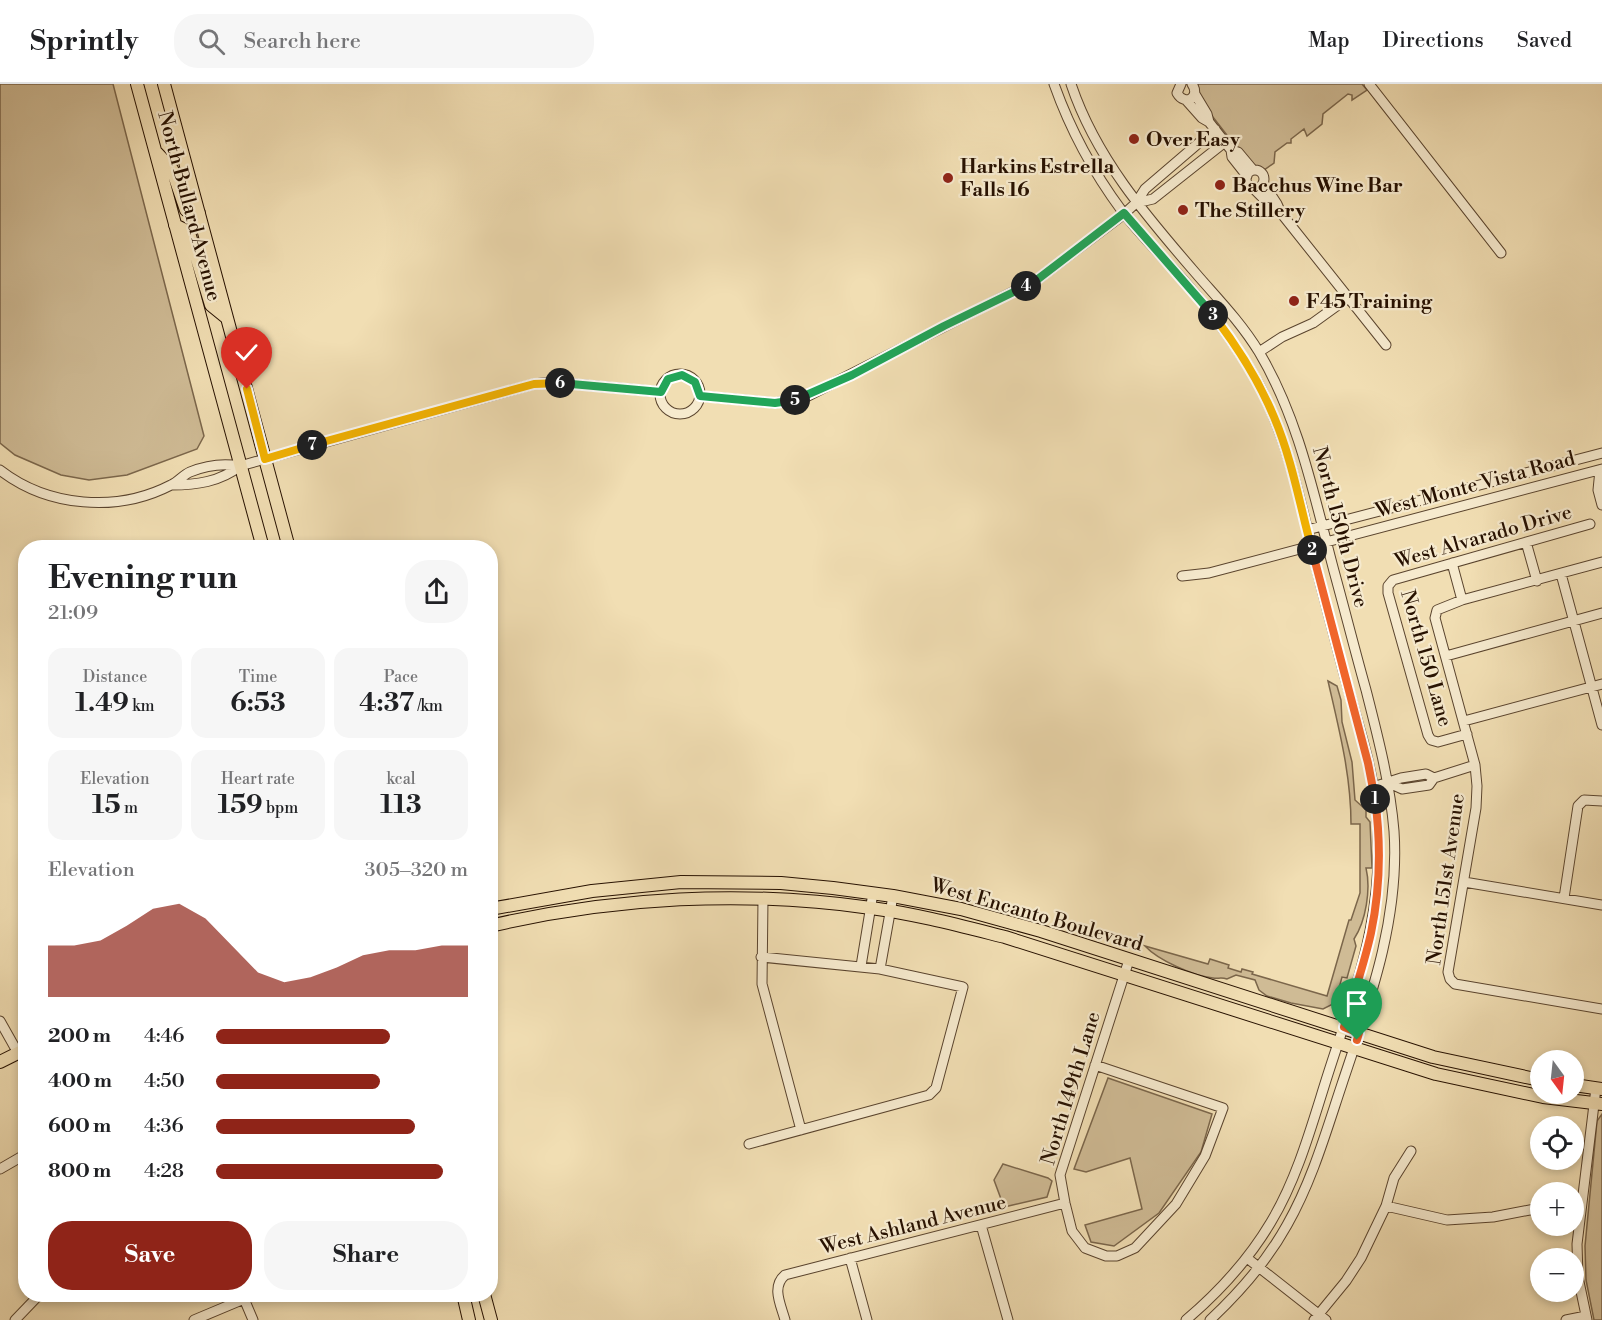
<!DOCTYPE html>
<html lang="en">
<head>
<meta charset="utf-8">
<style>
  body { margin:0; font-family:"Libre Bodoni",serif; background:#f6f6f6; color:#202124; height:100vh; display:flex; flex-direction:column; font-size:22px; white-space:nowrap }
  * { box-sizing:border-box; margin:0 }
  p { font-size:20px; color:#757577 }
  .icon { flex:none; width:33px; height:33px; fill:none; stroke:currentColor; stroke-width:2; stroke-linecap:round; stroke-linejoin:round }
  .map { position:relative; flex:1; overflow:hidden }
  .details { position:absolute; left:18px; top:456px; width:480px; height:762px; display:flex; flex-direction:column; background:#fff; border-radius:24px; box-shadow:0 3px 9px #0003 }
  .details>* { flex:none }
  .needle { width:39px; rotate:165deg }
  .tools { position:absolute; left:1530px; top:966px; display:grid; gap:12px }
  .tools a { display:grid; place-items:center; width:54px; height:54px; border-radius:50%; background:#fff; box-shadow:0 3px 9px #0003; font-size:30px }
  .pin { position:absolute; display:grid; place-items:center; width:51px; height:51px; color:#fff; margin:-62px -26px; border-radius:50% 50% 50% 0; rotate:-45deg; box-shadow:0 0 6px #0007 }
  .pin .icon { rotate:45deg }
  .km { position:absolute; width:30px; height:30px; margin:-15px; border-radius:50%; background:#222; color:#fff; font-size:16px; line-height:30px; text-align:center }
  .round { display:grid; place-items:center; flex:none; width:63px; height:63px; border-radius:24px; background:#f6f6f6 }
  .headline { display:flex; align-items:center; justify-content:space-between; height:102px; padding:0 30px }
  h1 { font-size:33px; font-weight:700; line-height:45px }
  .metrics { display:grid; grid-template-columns:repeat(3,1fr); gap:9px; height:102px; padding:6px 30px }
  .metrics div { display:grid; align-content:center; border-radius:15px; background:#f6f6f6; text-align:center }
  .metrics b { font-size:26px; font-weight:700 }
  .metrics small { font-size:16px; font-weight:400 }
  .metrics p { font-size:16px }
  .chart { height:168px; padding:12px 30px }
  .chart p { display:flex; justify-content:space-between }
  .chart svg { width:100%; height:108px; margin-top:6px; fill:#8f2418; opacity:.7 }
  .cta { display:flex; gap:12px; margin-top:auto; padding:12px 30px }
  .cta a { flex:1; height:69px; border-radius:24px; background:#8f2418; color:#fff; font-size:24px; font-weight:700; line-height:69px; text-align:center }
  .cta a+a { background:#f6f6f6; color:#202124 }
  ul { padding:0 30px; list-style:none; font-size:20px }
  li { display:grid; grid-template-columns:96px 72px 1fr; align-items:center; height:45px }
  li i { height:15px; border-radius:8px; background:#8f2418 }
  header { display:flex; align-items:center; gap:36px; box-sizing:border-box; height:84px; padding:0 30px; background:#fff; border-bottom:2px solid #e0e0e0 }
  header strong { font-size:28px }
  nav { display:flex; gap:33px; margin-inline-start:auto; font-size:21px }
  .search { width:420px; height:54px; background:#f6f6f6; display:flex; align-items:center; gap:15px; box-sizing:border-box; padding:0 21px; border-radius:24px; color:#757577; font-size:22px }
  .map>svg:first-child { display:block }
  .green { fill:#cfbb95; stroke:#7b664b; stroke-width:1.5 }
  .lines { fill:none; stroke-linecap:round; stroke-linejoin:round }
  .minor-casing { stroke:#5a442e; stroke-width:11 }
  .major-casing { stroke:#271101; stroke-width:14 }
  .minor { stroke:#f6eace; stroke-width:9 }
  .major { stroke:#f1deb3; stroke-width:12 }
  .split-1-casing { stroke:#fff; stroke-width:12 }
  .split-2-casing { stroke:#fff; stroke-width:12 }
  .split-3-casing { stroke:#fff; stroke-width:12 }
  .split-4-casing { stroke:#fff; stroke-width:12 }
  .split-5-casing { stroke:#fff; stroke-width:12 }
  .split-6-casing { stroke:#fff; stroke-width:12 }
  .split-7-casing { stroke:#fff; stroke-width:12 }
  .split-8-casing { stroke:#fff; stroke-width:12 }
  .split-1 { stroke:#f0652b; stroke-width:8 }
  .split-2 { stroke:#f0652b; stroke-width:8 }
  .split-3 { stroke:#f5b400; stroke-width:8 }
  .split-4 { stroke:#22a559; stroke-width:8 }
  .split-5 { stroke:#22a559; stroke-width:8 }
  .split-6 { stroke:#22a559; stroke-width:8 }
  .split-7 { stroke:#f5b400; stroke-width:8 }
  .split-8 { stroke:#f5b400; stroke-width:8 }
  .poi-dot { fill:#8f2418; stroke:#f6eace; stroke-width:2 }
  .labels { text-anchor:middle; stroke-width:4.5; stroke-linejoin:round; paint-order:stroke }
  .poi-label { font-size:20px; font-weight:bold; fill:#271101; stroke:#f6eace; text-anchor:start }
  .street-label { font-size:20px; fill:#271101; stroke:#f6eace }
</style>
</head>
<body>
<header>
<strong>Sprintly</strong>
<div class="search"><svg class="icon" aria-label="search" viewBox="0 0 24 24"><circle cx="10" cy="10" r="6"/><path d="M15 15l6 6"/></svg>Search here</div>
<nav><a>Map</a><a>Directions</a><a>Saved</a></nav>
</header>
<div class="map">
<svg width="1602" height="1236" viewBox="0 0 1602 1236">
  <rect width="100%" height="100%" fill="#f1deb3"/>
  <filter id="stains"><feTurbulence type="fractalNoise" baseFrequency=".00333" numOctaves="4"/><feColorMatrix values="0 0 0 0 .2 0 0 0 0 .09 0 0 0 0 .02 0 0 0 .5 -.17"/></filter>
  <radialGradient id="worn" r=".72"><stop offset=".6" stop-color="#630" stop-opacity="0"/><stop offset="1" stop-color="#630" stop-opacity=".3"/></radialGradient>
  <path class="green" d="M0,0H113L204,352L197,365L127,391L89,396L61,391L15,371L0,359Z
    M1198,0H1362L1367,6L1352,16V11L1348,10L1323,30L1322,40L1307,52L1304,45L1291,55V59H1287L1275,68L1274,79L1264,86L1247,77L1202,19L1197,1Z
    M1328,597L1337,602L1341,616L1342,638L1352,678L1355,716L1366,726V733L1370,738L1372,784H1366C1371,805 1366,837 1354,855L1356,862L1347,894L1342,893L1335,919L1323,925L1291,919L1267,912L1259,906L1255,896L1236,891L1227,895C1221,893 1218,895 1213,894C1193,892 1158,876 1145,862L1208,880L1210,875L1229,881L1228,884L1241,888L1242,885L1253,888L1252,890L1327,912L1349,836H1351L1360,809V740H1351C1351,691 1339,645 1328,597Z
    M1108,994L1212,1030L1201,1068L1159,1129L1114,1162L1091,1158L1085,1141L1142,1125L1130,1074L1086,1088L1074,1085Z
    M1602,1030V1236H1594L1586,1196L1585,1162L1597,1037Z
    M1003,1080L1048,1094L1052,1097L1047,1113L1004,1123L994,1096Z"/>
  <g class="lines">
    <g class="minor-casing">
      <path id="minor" d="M1054,0C1070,45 1093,88 1122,127C1141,152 1165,175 1186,199C1213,230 1238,263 1258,299C1291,361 1304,434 1321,502C1328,529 1335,556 1342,582C1354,628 1371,675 1376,722C1387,823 1358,897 1328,990C1312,1040 1298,1093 1271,1138C1249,1175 1219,1208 1186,1236
        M1071,0C1096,75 1148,134 1199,193C1220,217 1242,240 1259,268C1299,335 1314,412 1334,487C1345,527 1355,567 1366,606C1378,653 1390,699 1394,747C1400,835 1369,919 1342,1000C1326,1048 1312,1097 1287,1141C1267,1177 1240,1208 1210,1236
        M1181,0L1177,9C1185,23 1201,13 1192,0
        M1369,0L1501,169
        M1195,10L1207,30L1209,38
        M1186,16L1202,34L1209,38L1231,66L1232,73L1247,92
        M1231,66L1238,68L1253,86
        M1246 95a9 9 0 1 1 18 0a9 9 0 1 1-18 0Z
        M1264,100L1277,120L1281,129
        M1254,105L1270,121L1281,129L1386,261
        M1136,119L1153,115L1225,58
        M1259,268L1282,253L1313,239L1349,213
        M660 310a20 20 0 1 1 40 0a20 20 0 1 1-40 0Z
        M700,312L775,319L806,313L1038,195L1124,130L1136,119L1145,105L1215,45
        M0,386C48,423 117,429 171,401C178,398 183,391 190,388C207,381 223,379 240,382
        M1600,386L1598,406L1602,421
        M171,401C196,401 220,398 240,382L534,300L551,298L661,308
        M1307,446L1602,369
        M1526,458L1537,497
        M1602,478L1462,516L1437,526L1435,534L1475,681L1477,702L1476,724L1448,888L1450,895L1455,900L1602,925
        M1452,479L1462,516
        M1561,490L1602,641
        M1182,492L1209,489L1602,385
        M1446,572L1602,529
        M1464,637L1602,600
        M1467,650L1438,658L1431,656L1428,651L1388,509V502L1393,496L1590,440
        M1389,699L1402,705L1429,701L1434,694L1475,681
        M1373,703L1401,694L1426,690L1434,694
        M1464,798L1602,821
        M1564,814L1578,722L1584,716L1602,717
        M763,815L762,900L801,1046
        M861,882L873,809
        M880,885L893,812
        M0,937L18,969
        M1095,981L1223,1024L1205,1072L1176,1120L1135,1164L1117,1172H1106L1085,1164L1072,1147L1065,1119L1060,1091L1129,876
        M749,1060L929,1011L936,1004L963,903L880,885L761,873
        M0,1085L26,1070
        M1386,1122L1447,1136L1493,1133L1540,1124
        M981,1141L1008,1236
        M850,1174L867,1236
        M1247,1174L1326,1236
        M242,1210L253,1236
        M15,1236L40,1210
        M194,1236L244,1215L260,1210
        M785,1236C781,1221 771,1203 785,1191L1065,1119
        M1314,1236L1346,1197L1361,1174L1386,1122L1394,1094L1411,1067
        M1566,1236L1586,1232
        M1587,1236L1578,1193L1577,1160L1596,1004"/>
    </g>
    <g class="major-casing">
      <path id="major" d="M137,0L263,464
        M164,0L289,464
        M157,69L172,85L186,126L192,130L199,129
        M175,141L185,146L190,152L211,221L227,234
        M490,825L592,807L681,798L781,799L833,804L893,812L961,825L1041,847L1433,973L1540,996
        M490,842C614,813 745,806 871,824C916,830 961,842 1005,853L1436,990L1543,1013L1602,1020
        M0,978L26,965
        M1574,1001L1602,1005
        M463,1210L469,1236
        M484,1210L491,1236"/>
    </g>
    <use href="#minor" class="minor"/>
    <use href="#major" class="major"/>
  </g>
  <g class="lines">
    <g class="split-1-casing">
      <path id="split-1" d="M1357,956L1359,949L1344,943C1353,912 1364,881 1371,849C1380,806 1381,759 1375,715"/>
    </g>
    <g class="split-2-casing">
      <path id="split-2" d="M1312,466L1368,679L1375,715"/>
    </g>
    <g class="split-3-casing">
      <path id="split-3" d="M1213,231C1237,262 1259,297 1274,333C1292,375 1300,422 1312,466"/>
    </g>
    <g class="split-4-casing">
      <path id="split-4" d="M1026,202L1038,195L1124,129L1213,231"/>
    </g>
    <g class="split-5-casing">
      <path id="split-5" d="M795,316L852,291L944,242L1026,202"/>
    </g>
    <g class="split-6-casing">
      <path id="split-6" d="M560,299L661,308L668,295L682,291L695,298L700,312L775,319L795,316"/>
    </g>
    <g class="split-7-casing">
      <path id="split-7" d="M312,361L534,300L560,299"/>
    </g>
    <g class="split-8-casing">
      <path id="split-8" d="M247,305L265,375L312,361"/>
    </g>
    <use href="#split-1" class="split-1"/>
    <use href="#split-2" class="split-2"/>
    <use href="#split-3" class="split-3"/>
    <use href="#split-4" class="split-4"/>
    <use href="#split-5" class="split-5"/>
    <use href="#split-6" class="split-6"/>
    <use href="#split-7" class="split-7"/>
    <use href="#split-8" class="split-8"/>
  </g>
  <g class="poi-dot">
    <circle cx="1134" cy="55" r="6"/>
    <circle cx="948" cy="94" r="6"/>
    <circle cx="1220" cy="101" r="6"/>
    <circle cx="1183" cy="126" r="6"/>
    <circle cx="1294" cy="217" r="6"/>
  </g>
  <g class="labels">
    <g class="poi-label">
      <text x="1146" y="62">Over Easy</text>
      <text x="960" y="89">Harkins Estrella<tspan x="960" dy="23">Falls 16</tspan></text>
      <text x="1232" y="108">Bacchus Wine Bar</text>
      <text x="1195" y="133">The Stillery</text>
      <text x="1306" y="224">F45 Training</text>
    </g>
    <g class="street-label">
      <text transform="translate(190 122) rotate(75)" y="7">North Bullard Avenue</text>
      <text transform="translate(1475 400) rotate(-15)" y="7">West Monte Vista Road</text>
      <text transform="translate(1341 443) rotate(75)" y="7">North 150th Drive</text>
      <text transform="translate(1483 452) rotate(-16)" y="7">West Alvarado Drive</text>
      <text transform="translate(1427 574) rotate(74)" y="7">North 150 Lane</text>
      <text transform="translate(1445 795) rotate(-82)" y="7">North 151st Avenue</text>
      <text transform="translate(1037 830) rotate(16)" y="7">West Encanto Boulevard</text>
      <text transform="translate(1070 1004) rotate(-73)" y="7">North 149th Lane</text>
      <text transform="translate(913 1140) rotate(-14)" y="7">West Ashland Avenue</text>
    </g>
  </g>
  <rect width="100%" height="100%" filter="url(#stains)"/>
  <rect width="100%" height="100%" fill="url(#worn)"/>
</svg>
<div class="tools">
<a><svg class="needle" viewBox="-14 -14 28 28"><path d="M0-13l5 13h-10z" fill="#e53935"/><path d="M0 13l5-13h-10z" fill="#757577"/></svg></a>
<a><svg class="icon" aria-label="locate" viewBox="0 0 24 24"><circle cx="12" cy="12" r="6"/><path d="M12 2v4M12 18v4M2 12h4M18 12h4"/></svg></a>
<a>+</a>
<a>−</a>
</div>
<div class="pin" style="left:1357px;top:956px;background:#1e9e55"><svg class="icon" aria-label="arrive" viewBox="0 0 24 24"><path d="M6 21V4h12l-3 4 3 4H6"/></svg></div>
<div class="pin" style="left:247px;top:305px;background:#d93025"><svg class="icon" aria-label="check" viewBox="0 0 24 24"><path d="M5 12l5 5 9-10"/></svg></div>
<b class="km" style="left:1375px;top:715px">1</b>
<b class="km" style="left:1312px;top:466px">2</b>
<b class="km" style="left:1213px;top:231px">3</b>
<b class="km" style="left:1026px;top:202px">4</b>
<b class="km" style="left:795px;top:316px">5</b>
<b class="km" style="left:560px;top:299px">6</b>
<b class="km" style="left:312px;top:361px">7</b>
<section class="details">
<div class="headline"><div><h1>Evening run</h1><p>21:09</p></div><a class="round"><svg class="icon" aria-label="share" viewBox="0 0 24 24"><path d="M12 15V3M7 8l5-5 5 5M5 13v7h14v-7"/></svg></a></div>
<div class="metrics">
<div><p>Distance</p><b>1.49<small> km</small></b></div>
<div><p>Time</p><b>6:53</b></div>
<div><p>Pace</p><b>4:37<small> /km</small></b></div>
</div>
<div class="metrics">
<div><p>Elevation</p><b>15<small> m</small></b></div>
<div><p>Heart rate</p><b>159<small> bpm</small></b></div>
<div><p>kcal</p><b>113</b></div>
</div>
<div class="chart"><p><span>Elevation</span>305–320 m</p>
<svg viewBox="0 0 160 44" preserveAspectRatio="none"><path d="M0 44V23L10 23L20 21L30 15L40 8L50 6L60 12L70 23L80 34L90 38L100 36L110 32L120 27L130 25L140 25L150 23L160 23V44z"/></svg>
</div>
<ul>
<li><b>200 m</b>4:46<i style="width:69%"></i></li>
<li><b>400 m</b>4:50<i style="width:65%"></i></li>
<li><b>600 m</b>4:36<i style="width:79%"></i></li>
<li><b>800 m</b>4:28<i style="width:90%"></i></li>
</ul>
<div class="cta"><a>Save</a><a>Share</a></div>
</section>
</div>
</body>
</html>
